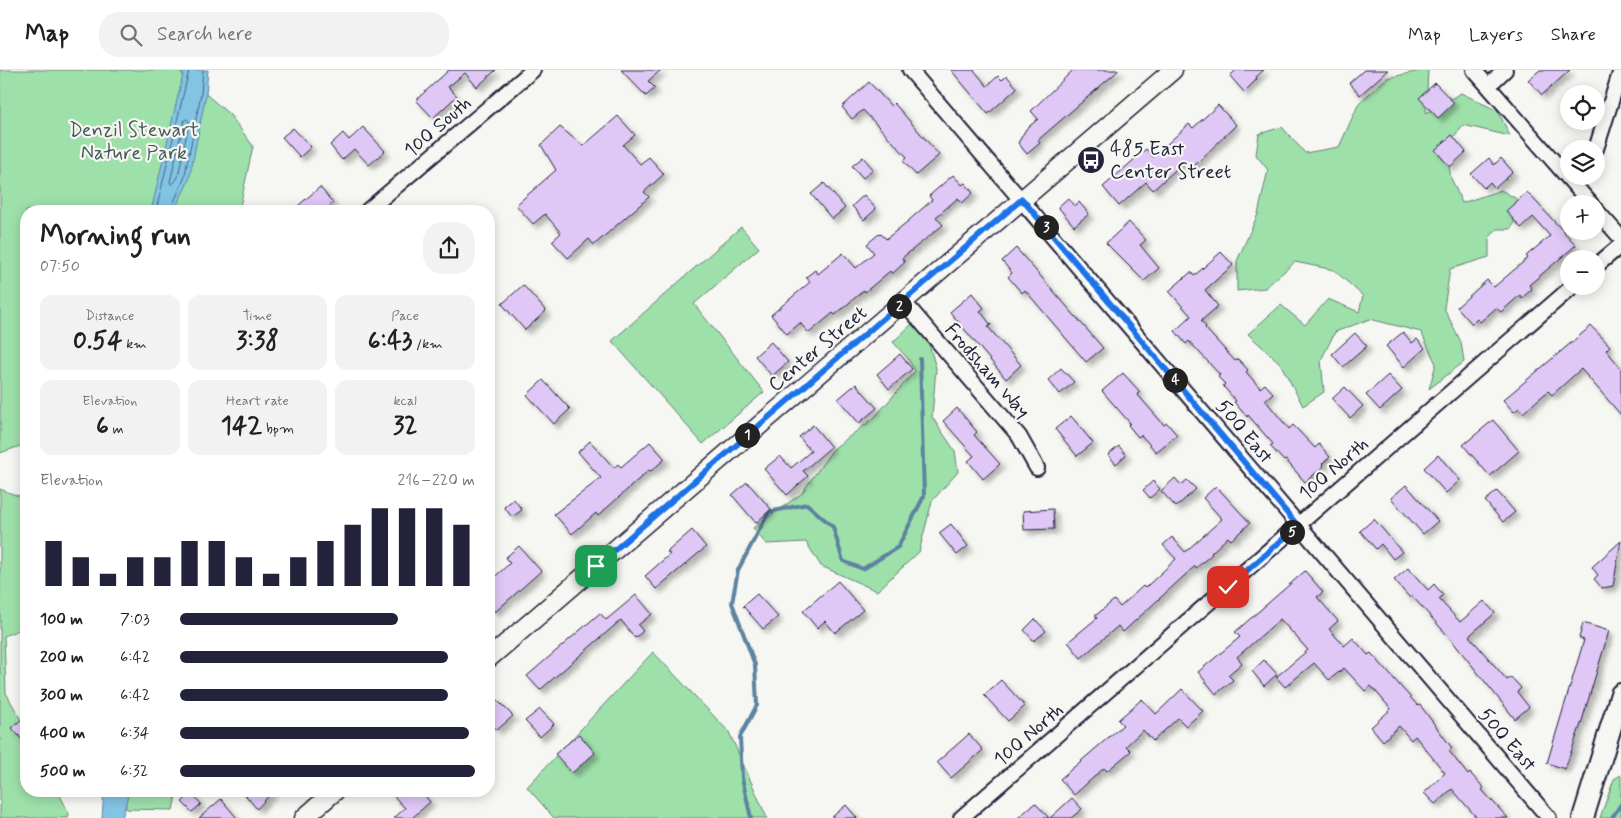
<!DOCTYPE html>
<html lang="en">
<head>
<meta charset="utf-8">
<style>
  body { margin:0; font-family:Mynerve,sans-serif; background:#f2f2f2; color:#202124; height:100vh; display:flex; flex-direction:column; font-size:19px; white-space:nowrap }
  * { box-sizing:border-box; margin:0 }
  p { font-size:16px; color:#757577 }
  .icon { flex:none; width:28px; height:28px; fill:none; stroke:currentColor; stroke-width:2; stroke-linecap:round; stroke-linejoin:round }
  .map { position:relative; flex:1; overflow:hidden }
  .sheet { position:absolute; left:20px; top:135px; width:475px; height:592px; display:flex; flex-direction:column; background:#fff; border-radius:20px; box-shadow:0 2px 12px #0003 }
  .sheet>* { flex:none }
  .buttons { position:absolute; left:1560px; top:15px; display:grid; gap:10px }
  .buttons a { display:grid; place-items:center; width:45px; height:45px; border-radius:50%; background:#fff; box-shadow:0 2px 12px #0003; font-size:25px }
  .pin { position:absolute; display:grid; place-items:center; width:42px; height:42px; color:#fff; margin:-21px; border-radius:10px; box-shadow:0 2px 8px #0006 }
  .km { position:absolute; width:25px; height:25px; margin:-12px; border-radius:50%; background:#222; color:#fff; font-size:14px; line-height:25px; text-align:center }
  .round { display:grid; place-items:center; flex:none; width:52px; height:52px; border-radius:20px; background:#f2f2f2 }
  .summary { display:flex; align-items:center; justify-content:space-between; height:85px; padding:0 20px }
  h1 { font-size:28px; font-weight:800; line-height:38px }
  .metrics { display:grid; grid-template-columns:repeat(3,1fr); gap:8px; height:85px; padding:5px 20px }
  .metrics div { display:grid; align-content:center; border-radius:12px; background:#f2f2f2; text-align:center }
  .metrics b { font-size:25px; font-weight:800 }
  .metrics small { font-size:14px; font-weight:400 }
  .metrics p { font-size:14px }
  .chart { height:140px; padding:10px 20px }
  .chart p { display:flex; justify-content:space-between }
  .chart svg { width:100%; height:90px; margin-top:5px; stroke:#22223b; stroke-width:6 }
  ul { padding:0 20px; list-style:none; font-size:16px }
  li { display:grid; grid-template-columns:80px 60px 1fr; align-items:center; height:38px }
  li i { height:12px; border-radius:6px; background:#22223b }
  header { display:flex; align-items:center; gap:30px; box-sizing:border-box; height:70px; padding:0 25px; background:#fff; border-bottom:1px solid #e0e0e0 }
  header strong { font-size:24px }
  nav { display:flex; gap:28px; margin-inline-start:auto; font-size:18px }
  .search { width:350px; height:45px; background:#f2f2f2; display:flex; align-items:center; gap:12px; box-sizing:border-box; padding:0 18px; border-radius:20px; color:#757577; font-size:19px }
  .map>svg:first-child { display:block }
  .green { fill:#9ee0aa; stroke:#608172 }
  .water { fill:#82c4e3; stroke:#5c83a0 }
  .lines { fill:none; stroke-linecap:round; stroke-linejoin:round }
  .shore { stroke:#48637e; stroke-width:1 }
  .stream { stroke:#5c83a0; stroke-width:4 }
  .building { fill:#dfc7f6; stroke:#22223b; filter:url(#shadow) }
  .minor-casing { stroke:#22223b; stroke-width:18 }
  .tertiary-casing { stroke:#22223b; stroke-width:21 }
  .secondary-casing { stroke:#22223b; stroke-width:24 }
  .minor { stroke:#f6f6f2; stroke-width:14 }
  .tertiary { stroke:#f6f6f2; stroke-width:18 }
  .secondary { stroke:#f6f6f2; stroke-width:20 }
  .route-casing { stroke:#fff; stroke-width:10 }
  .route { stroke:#1a73e8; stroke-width:6 }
  .labels { text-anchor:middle; stroke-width:4.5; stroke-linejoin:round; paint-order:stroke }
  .street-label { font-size:20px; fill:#22223b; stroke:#f6f6f2 }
  .park-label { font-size:20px; fill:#475b5c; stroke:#f6f6f2 }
  .poi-label { font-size:20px; fill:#22223b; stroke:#f6f6f2; text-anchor:start }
</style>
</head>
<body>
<header>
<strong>Map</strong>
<div class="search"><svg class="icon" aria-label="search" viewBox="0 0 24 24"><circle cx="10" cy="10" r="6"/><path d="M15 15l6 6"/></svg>Search here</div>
<nav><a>Map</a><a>Layers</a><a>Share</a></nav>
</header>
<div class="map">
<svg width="1621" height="748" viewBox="0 0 1621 748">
  <defs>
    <filter id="shadow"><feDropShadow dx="4.5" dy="4.5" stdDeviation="2.5" flood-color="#0004"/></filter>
  </defs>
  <rect width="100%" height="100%" fill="#f6f6f2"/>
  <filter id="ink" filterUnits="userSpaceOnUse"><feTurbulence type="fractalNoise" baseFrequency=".02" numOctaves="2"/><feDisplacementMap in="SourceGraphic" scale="10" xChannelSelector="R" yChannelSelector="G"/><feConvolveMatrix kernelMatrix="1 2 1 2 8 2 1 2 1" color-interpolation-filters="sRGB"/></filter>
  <g filter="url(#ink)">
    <path class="green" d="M0,0H178L230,45L253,76L239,141H26V374L0,383Z
      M1424,0H1428L1426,43L1461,23L1498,41L1510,66L1463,55L1446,77L1451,108L1462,133L1501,120L1524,133L1511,159H1497L1489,168V187L1450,199L1444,238L1461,272L1464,292L1429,319L1436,294L1421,262L1370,249L1335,262L1321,290L1324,322L1303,336L1280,293L1248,264L1281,235L1305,255L1328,229L1359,242L1363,226L1334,200L1295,192L1265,218L1237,221V191L1258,144L1268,100L1256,85L1259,64L1282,57L1305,83L1339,77L1359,33L1387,8Z
      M741,157L759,178L694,234L764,322L703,374L612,271Z
      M913,253L928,271L936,298L932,347L955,381L958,402L932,431L919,482L877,521L821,496L806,472L766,474L753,458L801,424L833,379L874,348L915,301L908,289L893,272Z
      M0,419L18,426L26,421V557L4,566L6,623L26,659V721H58L69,744L68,748H0Z
      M653,582L729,662L767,748H554L527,717Z
      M1621,705V748H1600L1614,709Z
      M125,721H177L173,740L126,739Z"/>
    <path class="water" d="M184,0H208L206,24L189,110L174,141H151Z
      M104,721H129L122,748H102Z"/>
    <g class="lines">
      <path class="shore" d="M187,49L189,52L178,107L172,115L170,112L184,51Z
        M156,141L189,0
        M170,141L184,109L201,24L203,0"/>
      <path class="stream" d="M751,748L742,708L740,667L757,635L755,595L732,533L738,500L769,442L807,434L833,457L843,491L863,499L898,477L924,426L920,289
        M1612,748L1621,734"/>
    </g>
    <path class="building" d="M449,0H496L477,17L465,3L448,17L457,26L433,48L416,30Z
      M621,0H661L648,11L655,18L646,26Z
      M951,0H974L987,16L998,6L1002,10L1007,6L1017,18L988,44Z
      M1073,0H1119L1038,70L1040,73L1027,84L1018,73L1026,59L1038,49L1031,41Z
      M1236,0H1264L1256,7L1257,9L1244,22L1230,6Z
      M1364,0H1388L1360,25L1349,13Z
      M1540,0H1570L1542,25L1528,10Z
      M869,12L891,36L894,33L939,85L916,105L903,91L907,87L863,40L852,49L842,37Z
      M1435,13L1454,33L1438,48L1419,28Z
      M1218,35L1236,55L1190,100L1183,93L1153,120L1146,112L1119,136L1103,117L1146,79L1153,87L1189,54L1193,58Z
      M618,46L635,65L623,75L640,94L649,87L664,104L644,122L649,127L594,175L589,169L568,188L552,171L561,163L545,144L533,154L516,135L556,100L541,75L560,57L583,76Z
      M363,57L385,81L369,95L354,79L342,90L330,75L343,63L349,70Z
      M293,58L311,77L300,87L282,67Z
      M1452,65L1466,82L1450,97L1435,80Z
      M863,87L873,99L863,108L852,96Z
      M1489,88L1494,95L1501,88L1513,102L1495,118L1490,112L1484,118L1471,104Z
      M953,105L962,115L965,113L973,123L962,133L958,128L936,147L943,155L902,188L905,192L892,204L890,201L865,222L864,220L835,245L833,243L809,263L800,253L787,264L771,245L810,212L806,207L815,200L818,204L843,183L856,198L874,183L867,174L880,163L886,169L907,152L932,130L929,126Z
      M824,113L845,138L832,149L811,124Z
      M320,117L333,133L324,141H292Z
      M1527,122L1576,175L1529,215L1532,219L1522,228L1520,225L1501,242L1496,238L1480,252L1477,249L1472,254L1457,237L1487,210L1494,217L1528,188L1526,186L1550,166L1533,147L1521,158L1506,141Z
      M864,125L876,139L864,150L852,136Z
      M1068,128L1075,136L1079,132L1089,144L1074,156L1058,137Z
      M1129,152L1146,170L1140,175L1159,198L1144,211L1106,173Z
      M1016,178L1103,278L1086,292L1025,220L1022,223L1008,207L1012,203L1002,191Z
      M1221,182L1233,195L1205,220L1218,236L1201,251L1206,257L1205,258L1235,291L1238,289L1248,300L1246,302L1260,318L1265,314L1273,323L1265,330L1289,359L1293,355L1315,378L1319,374L1330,387L1322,394L1324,396L1305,412L1286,390L1284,391L1270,376L1273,374L1248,345L1247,347L1234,332L1236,331L1223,316L1225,314L1218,307L1220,305L1189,271L1186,274L1175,261L1191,246L1169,221L1191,202L1194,206Z
      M523,215L546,241L525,260L502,234Z
      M972,223L984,238L980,241L991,255L988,257L1021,295L1006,309L950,242Z
      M1591,256L1610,276L1606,280L1621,298V345L1581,299L1552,325L1548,321L1523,343L1519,338L1514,342L1503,330Z
      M1403,262L1412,273L1417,269L1425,278L1404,297L1386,276Z
      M1355,263L1367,276L1343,297L1332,284Z
      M771,272L788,292L772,306L755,286Z
      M900,284L912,299L889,319L877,304Z
      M1061,298L1074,312L1060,324L1048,310Z
      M1123,303L1140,322L1137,324L1164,355L1167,353L1177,365L1156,382L1141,365L1138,367L1128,355L1130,353L1102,321Z
      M1388,305L1402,320L1380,340L1366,325Z
      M543,310L570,339L554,354L527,325Z
      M856,314L877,338L859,353L838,329Z
      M1345,317L1363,336L1350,348L1332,329Z
      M957,338L977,362L974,365L1000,394L983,409L968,391L974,386L943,351Z
      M1071,346L1093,373L1077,386L1055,359Z
      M1493,350L1519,381L1490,406L1463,375Z
      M813,355L831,377L803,401L808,406L787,425L764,399L780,386L791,398L811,381L799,367Z
      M590,371L614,398L618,394L621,397L650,372L665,389L651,401L649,400L598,446L596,443L572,464L554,444L601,408L578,382Z
      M1119,376L1126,385L1116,394L1108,385Z
      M1438,385L1460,410L1446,423L1424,398Z
      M1175,408L1181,415L1187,410L1196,419L1176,437L1161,421Z
      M1153,411L1160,419L1150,428L1143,420Z
      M747,412L771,439L756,453L732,425Z
      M1406,415L1438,451L1423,464L1391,428Z
      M1216,416L1250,453L1231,470L1228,467L1211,483L1212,484L1196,498L1195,496L1123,562L1118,556L1081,588L1068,572L1097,548L1095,546L1114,530L1120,537L1143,516L1145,518L1176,489L1163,475L1172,467L1185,482L1222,449L1203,428Z
      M1497,421L1515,442L1503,452L1485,431Z
      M514,429L522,440L512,447L504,437Z
      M1053,439L1054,459L1024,460L1023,441Z
      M1374,449L1402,482L1393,489L1381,474L1376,479L1360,461Z
      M951,454L968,476L957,485L939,463Z
      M692,460L706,477L656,519L645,506L670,484L667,482Z
      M1621,471L1613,516L1602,518L1594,509L1598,505L1592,497Z
      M519,476L541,501L495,542L489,535V512L510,493L505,488Z
      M1408,498L1428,520L1434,514L1443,525L1439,529L1460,552L1484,531L1495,543L1469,566L1507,610L1511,607L1521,618L1517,622L1529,637L1515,649L1449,567L1412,526L1410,528L1394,510Z
      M1305,501L1323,522L1317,527L1338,551L1329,559L1344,576L1353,568L1368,585L1371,583L1418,636L1420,635L1452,678L1449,681L1468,705L1470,703L1484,718L1482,720L1508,748H1477L1452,719L1435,734L1424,723L1445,703L1415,666L1411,670L1399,656L1383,671L1371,657L1391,639L1371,616L1365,621L1344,598L1329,610L1314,593L1285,617L1276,607L1308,580L1280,549L1237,587L1242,593L1228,605L1233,610L1216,624L1198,602L1240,567L1235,562Z
      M838,511L863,540L835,563L825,551L817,558L803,541Z
      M757,524L778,547L763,559L743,536Z
      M636,525L652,544L638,555L643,561L635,568L621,550L540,620L527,606L600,543L606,550Z
      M1035,549L1046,561L1034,571L1024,560Z
      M1583,553L1609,561L1581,654L1565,699L1547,693L1584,570L1579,568Z
      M1264,590L1277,604L1264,616L1252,601Z
      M1001,610L1025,636L1008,651L984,625Z
      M1182,619L1203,641L1186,656L1178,648L1153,671L1143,660L1126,676L1131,681L1107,701L1104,698L1074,725L1060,709L1123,655L1118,650L1142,629L1156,644Z
      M496,629L513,646L497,660L489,651V636Z
      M540,639L554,654L540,667L525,651Z
      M26,645V674L12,658Z
      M579,664L595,683L572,703L555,684Z
      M969,664L983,680L951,708L937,692Z
      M242,721H273L257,739Z
      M389,721H421L430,732L412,748H394L405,738Z
      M192,723L201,734L192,742L182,732Z
      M1072,728L1082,739L1071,748H1050Z
      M221,729L237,748H199Z
      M1035,733L1049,748H1018Z
      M846,735L857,748H831Z"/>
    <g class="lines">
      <g class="minor-casing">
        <path id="minor" d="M910,0L1549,748
          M1474,0L1591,134
          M1488,16L1505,0
          M1596,79L1621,0
          M1596,140L1621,168
          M367,141L533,0
          M1596,196L1621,175
          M904,232L1019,366L1037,398
          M961,748L1573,216"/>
      </g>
      <g class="tertiary-casing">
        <path id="tertiary" d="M489,588L1173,0
          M304,748L335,721"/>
      </g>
      <g class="secondary-casing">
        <path id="secondary" d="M1583,748L1621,624"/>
      </g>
      <use href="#minor" class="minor"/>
      <use href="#tertiary" class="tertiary"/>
      <use href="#secondary" class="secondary"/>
    </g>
  </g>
  <g class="lines" filter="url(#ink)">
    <g class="route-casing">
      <path id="route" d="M596,496L1022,129L1298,456L1228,517"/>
    </g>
    <use href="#route" class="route"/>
  </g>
  <defs>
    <g id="bus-disc" transform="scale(1.4375)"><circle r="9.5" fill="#22223b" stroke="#f6f6f2"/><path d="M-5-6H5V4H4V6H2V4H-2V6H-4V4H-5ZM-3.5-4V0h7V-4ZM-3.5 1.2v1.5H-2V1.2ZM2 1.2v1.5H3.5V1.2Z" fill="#fff"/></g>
  </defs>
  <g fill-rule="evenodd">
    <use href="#bus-disc" x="1091" y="90"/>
  </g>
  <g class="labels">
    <g class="street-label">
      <text transform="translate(437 56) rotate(-41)" y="7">100 South</text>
      <text transform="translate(817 278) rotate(-40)" y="7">Center Street</text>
      <text transform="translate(988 300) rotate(49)" y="7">Frodsham Way</text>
      <text transform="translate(1245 361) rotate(50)" y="7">500 East</text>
      <text transform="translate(1333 398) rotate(-41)" y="7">100 North</text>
      <text transform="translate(1028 664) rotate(-41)" y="7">100 North</text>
      <text transform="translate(1508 669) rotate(49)" y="7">500 East</text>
    </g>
    <g class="park-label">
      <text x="134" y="66">Denzil Stewart<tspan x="134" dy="23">Nature Park</tspan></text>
    </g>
    <g class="poi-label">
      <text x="1110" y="85">485 East<tspan x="1110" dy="23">Center Street</tspan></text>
    </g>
  </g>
</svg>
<div class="buttons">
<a><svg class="icon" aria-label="locate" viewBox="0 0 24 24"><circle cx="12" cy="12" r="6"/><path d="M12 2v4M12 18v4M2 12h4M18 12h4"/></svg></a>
<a><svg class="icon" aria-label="layers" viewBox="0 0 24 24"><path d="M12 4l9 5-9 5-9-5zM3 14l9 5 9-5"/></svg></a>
<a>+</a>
<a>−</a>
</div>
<div class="pin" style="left:596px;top:496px;background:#1e9e55"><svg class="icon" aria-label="arrive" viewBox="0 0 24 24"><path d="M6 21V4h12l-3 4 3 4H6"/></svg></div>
<div class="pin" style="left:1228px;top:517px;background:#d93025"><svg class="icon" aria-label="check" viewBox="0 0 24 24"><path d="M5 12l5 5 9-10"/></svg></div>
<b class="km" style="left:747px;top:365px">1</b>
<b class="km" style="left:899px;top:236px">2</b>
<b class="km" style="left:1046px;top:157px">3</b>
<b class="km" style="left:1175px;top:310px">4</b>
<b class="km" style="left:1292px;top:462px">5</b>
<section class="sheet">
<div class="summary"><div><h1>Morning run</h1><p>07:50</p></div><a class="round"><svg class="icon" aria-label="share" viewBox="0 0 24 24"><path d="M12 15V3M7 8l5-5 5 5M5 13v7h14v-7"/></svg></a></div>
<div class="metrics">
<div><p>Distance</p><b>0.54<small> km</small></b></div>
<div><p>Time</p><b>3:38</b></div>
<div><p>Pace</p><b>6:43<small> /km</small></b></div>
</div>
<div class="metrics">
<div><p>Elevation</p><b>6<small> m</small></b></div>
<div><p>Heart rate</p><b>142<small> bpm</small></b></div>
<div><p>kcal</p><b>32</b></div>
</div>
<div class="chart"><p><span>Elevation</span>216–220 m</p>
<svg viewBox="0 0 160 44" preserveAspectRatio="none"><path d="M5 44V22M15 44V30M25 44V38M35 44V30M45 44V30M55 44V22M65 44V22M75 44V30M85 44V38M95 44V30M105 44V22M115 44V14M125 44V6M135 44V6M145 44V6M155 44V14"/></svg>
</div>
<ul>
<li><b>100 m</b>7:03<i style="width:74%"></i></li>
<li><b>200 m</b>6:42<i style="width:91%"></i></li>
<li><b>300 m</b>6:42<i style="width:91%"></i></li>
<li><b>400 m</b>6:34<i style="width:98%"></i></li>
<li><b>500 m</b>6:32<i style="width:100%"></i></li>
</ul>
</section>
</div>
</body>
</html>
